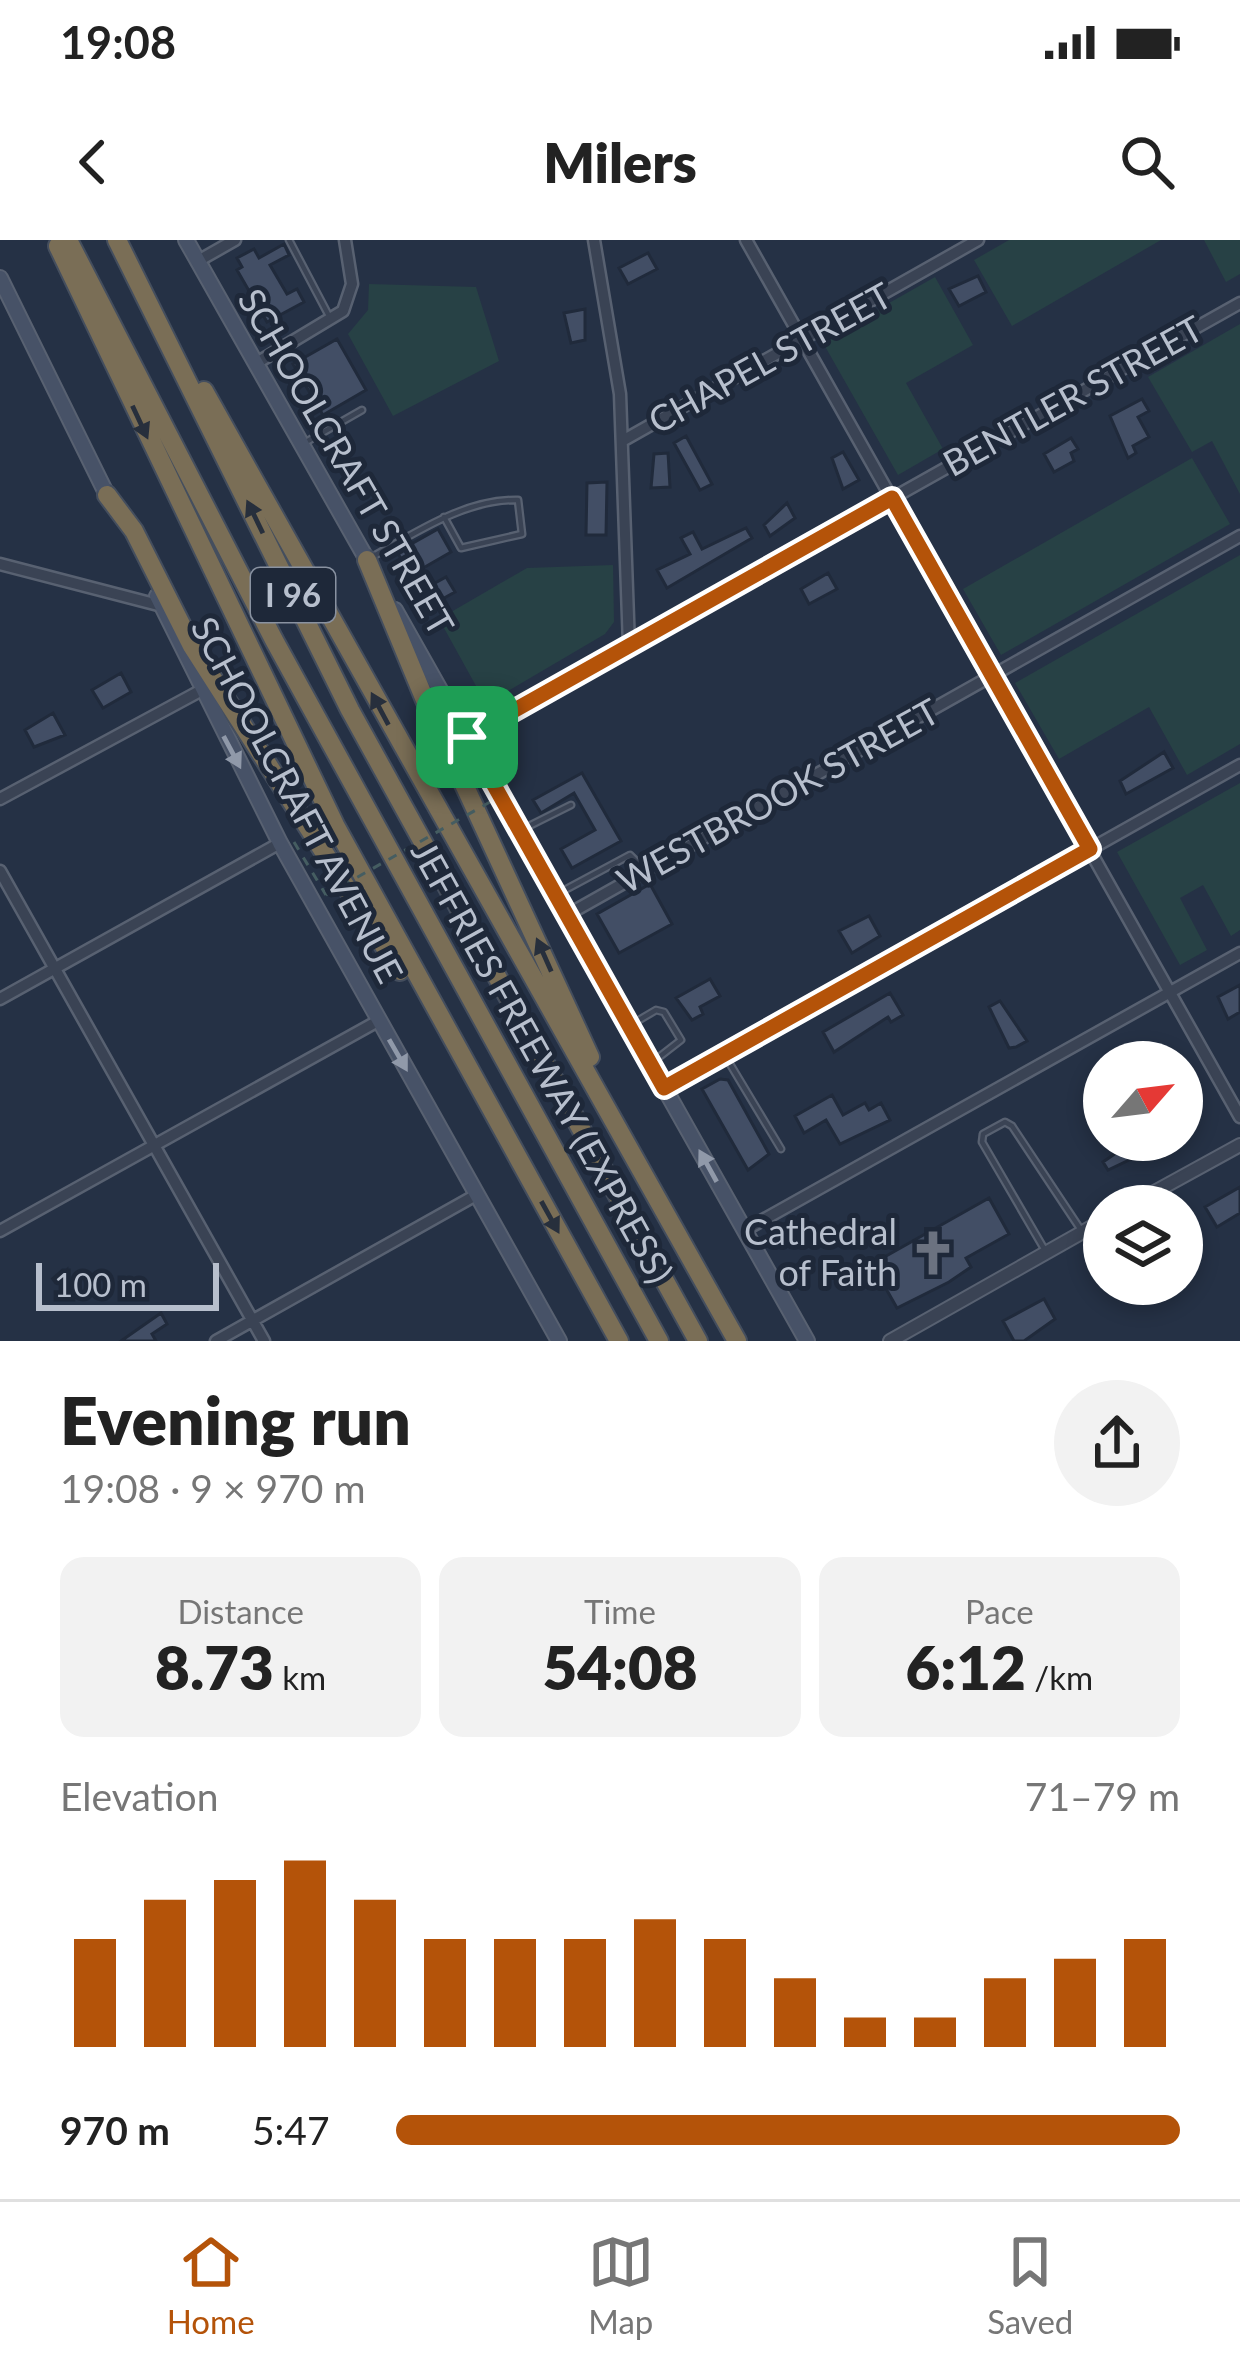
<!DOCTYPE html>
<html lang="en">
<head>
<meta charset="utf-8">
<style>
  body { margin:0; font-family:Lato,sans-serif; background:#f2f2f2; color:#222; height:100vh; display:flex; flex-direction:column; font-size:45px; white-space:nowrap }
  * { box-sizing:border-box; margin:0 }
  p { font-size:39px; color:#767676 }
  .icon { flex:none; width:66px; height:66px; fill:none; stroke:currentColor; stroke-width:2; stroke-linecap:round; stroke-linejoin:round }
  .map { position:relative; height:1101px; overflow:hidden }
  .sheet { display:flex; flex-direction:column; background:#fff; flex:1 }
  .sheet>* { flex:none }
  .needle { width:78px; rotate:62deg }
  .controls { position:absolute; left:1083px; top:801px; display:grid; gap:24px }
  .controls a { display:grid; place-items:center; width:120px; height:120px; border-radius:50%; background:#fff; box-shadow:0 6px 18px #0003; font-size:60px }
  .scale { position:absolute; left:36px; bottom:30px; width:183px; box-sizing:border-box; padding-left:12px; border:6px solid #b7bfcd; border-top:0; font-size:33px; line-height:42px; white-space:nowrap; color:#b7bfcd; -webkit-text-stroke:9px #1e2839; paint-order:stroke }
  .pin { position:absolute; display:grid; place-items:center; width:102px; height:102px; color:#fff; margin:-51px; border-radius:24px; box-shadow:0 6px 18px #0006 }
  .round { display:grid; place-items:center; flex:none; width:126px; height:126px; border-radius:63px; background:#f2f2f2 }
  .overview { display:flex; align-items:center; justify-content:space-between; height:204px; padding:0 60px }
  h1 { font-size:66px; font-weight:800; line-height:90px }
  .figures { display:grid; grid-template-columns:repeat(3,1fr); gap:18px; height:204px; padding:12px 60px }
  .figures div { display:grid; align-content:center; border-radius:24px; background:#f2f2f2; text-align:center }
  .figures b { font-size:60px; font-weight:800 }
  .figures small { font-size:33px; font-weight:400 }
  .figures p { font-size:33px }
  .chart { height:336px; padding:24px 60px }
  .chart p { display:flex; justify-content:space-between }
  .chart svg { width:100%; height:216px; margin-top:12px; stroke:#b45309; stroke-width:6 }
  ul { padding:0 60px; list-style:none; font-size:39px }
  li { display:grid; grid-template-columns:192px 144px 1fr; align-items:center; height:90px }
  li i { height:30px; border-radius:15px; background:#b45309 }
  .status { display:flex; justify-content:space-between; align-items:center; height:84px; padding:0 60px; background:#fff; direction:ltr }
  .status svg { height:33px; fill:currentColor }
  header { display:flex; justify-content:space-between; align-items:center; height:156px; padding:0 60px; background:#fff; font-size:54px; font-weight:800 }
  .tab-bar { display:flex; justify-content:space-around; align-items:center; height:168px; border-top:3px solid #e0e0e0; background:#fff; font-size:33px; color:#767676 }
  .tab-bar a { display:grid; justify-items:center; gap:6px }
  .tab-bar .on { color:#b45309 }
  .map>svg:first-child { display:block }
  .green { fill:#274145 }
  .building { fill:#424e65; stroke:#202a3b; stroke-width:3 }
  .lines { fill:none; stroke-linecap:round; stroke-linejoin:round }
  .service-casing { stroke:#586171; stroke-width:9 }
  .minor-casing { stroke:#586171; stroke-width:15 }
  .tertiary-casing { stroke:#586171; stroke-width:16 }
  .secondary-casing { stroke:#586171; stroke-width:18 }
  .motorway-casing { stroke:#444e5e; stroke-width:22 }
  .path { stroke:#455d61; stroke-width:3; stroke-dasharray:9 9; stroke-linecap:butt }
  .service { stroke:#3a4354; stroke-width:4.5 }
  .minor { stroke:#3a4354; stroke-width:10 }
  .tertiary { stroke:#3a4354; stroke-width:12 }
  .secondary { stroke:#475267; stroke-width:14 }
  .motorway { stroke:#7a6e56; stroke-width:18 }
  .path-bridge { stroke:#455d61; stroke-width:3; stroke-dasharray:9 9; stroke-linecap:butt }
  .oneway { fill:#272f3c }
  .oneway2 { fill:#9099a9 }
  .route-casing { stroke:#fff; stroke-width:24 }
  .route { stroke:#b45309; stroke-width:15 }
  .labels { text-anchor:middle; stroke-width:10; stroke-linejoin:round; paint-order:stroke }
  .shield { fill:#1e2839; stroke:#8992a1; stroke-width:3 }
  .shield-label { font-size:33px; font-weight:bold; fill:#b7bfcd }
  .street-label { font-size:36px; fill:#b7bfcd; stroke:#1e2839 }
  .poi-label { font-size:36px; fill:#b7bfcd; stroke:#1e2839; text-anchor:end }
</style>
</head>
<body>
<div class="status"><b>19:08</b><svg viewBox="0 0 49 12"><path d="M0 12V9h3v3zM5 12V6h3v6zM10 12V3h3v9zM15 12V0h3v12zM26 1h20v11H26zM47 4h2v5h-2z"/></svg></div>
<header><svg class="icon" aria-label="back" viewBox="0 0 24 24"><path d="M15 5l-7 7 7 7"/></svg>Milers<svg class="icon" aria-label="search" viewBox="0 0 24 24"><circle cx="10" cy="10" r="6"/><path d="M15 15l6 6"/></svg></header>
<div class="map">
<svg width="1240" height="1101" viewBox="0 0 1240 1101">
  <rect width="100%" height="100%" fill="#253145"/>
  <path class="green" d="M1009,0H1161L1012,86L974,20Z
    M1204,0H1240V34L1226,42Z
    M935,37L973,105L906,143L943,209L898,235L822,101Z
    M369,44L476,47L499,121L393,176L348,94L368,70Z
    M1240,84V254L1212,201L1192,212L1148,137Z
    M1192,218L1230,284L1001,415L963,349Z
    M1240,315V504L1187,535L1149,467L1059,519L1015,443Z
    M613,325L614,382L605,394L486,464L439,379L527,328Z
    M1240,543V690L1231,696L1203,645L1180,658L1207,710L1180,725L1117,612Z"/>
  <path class="building" d="M284,4L289,15L270,25L287,54L297,49L304,62L267,82L237,30L242,27L237,18L254,9L259,18Z
    M648,13L657,29L628,44L619,28Z
    M978,36L986,52L959,66L949,49Z
    M585,69V100L571,103L564,73Z
    M337,99L366,150L323,175L293,124Z
    M1142,159L1149,171L1138,177L1149,197L1133,206L1136,213L1128,218L1110,176Z
    M686,196L712,244L700,250L674,203Z
    M1071,198L1078,209L1071,213L1074,221L1054,232L1044,214Z
    M843,212L859,240L843,249L832,218Z
    M668,213L670,247L651,248L654,214Z
    M607,242L606,295H586L587,243Z
    M787,263L795,278L770,296L764,285Z
    M746,288L752,298L667,348L657,330L690,314L681,298L693,292L702,309Z
    M438,289L451,312L411,335L397,312Z
    M828,333L837,349L809,364L801,349Z
    M446,337L455,352L426,368L417,353Z
    M121,433L131,452L103,468L92,450Z
    M53,473L65,495L34,507L25,490Z
    M1164,512L1173,528L1126,554L1120,541Z
    M582,533L621,601L572,628L561,609L595,590L574,553L541,573L533,560Z
    M650,644L672,684L619,713L597,674Z
    M869,676L880,696L852,713L839,691Z
    M710,739L720,756L700,767L703,774L692,780L676,758Z
    M1240,745V772L1228,779L1218,757Z
    M890,753L903,775L891,782L888,777L834,812L823,792Z
    M1000,761L1027,801L1016,807L1009,808L989,767Z
    M720,839L728,840L769,914L748,930L702,849Z
    M832,855L843,875L865,863L869,870L881,863L890,880L840,904L826,880L804,893L795,876Z
    M1135,900H1171L1108,930L1103,922Z
    M1240,947V973L1217,987L1205,967Z
    M989,958L1009,994L966,1018L971,1027L949,1042L897,1068L872,1024Z
    M1044,1059L1055,1079L1024,1101H1014L1003,1081Z
    M161,1073L167,1084L152,1094L156,1101H121Z"/>
  <g class="lines">
    <g class="service-casing">
      <path id="service" d="M289,0L328,74
        M306,202L362,170
        M372,317C417,292 465,259 518,260L522,294L461,308L444,277
        M525,588L571,565
        M561,652L630,615L645,630
        M634,783L656,770L664,772L681,800L654,821
        M724,814L781,909
        M1046,1012L982,902L983,894L1005,882L1012,886L1081,990"/>
    </g>
    <g class="minor-casing">
      <path id="minor" d="M594,0L620,154L629,406
        M746,0L1240,877
        M198,21L235,0
        M255,124L343,71L352,44L345,0
        M624,200L978,0
        M0,324L162,366
        M467,497L1240,63
        M0,559L200,451
        M0,631L264,1101
        M567,675L1240,296
        M0,759L280,603
        M665,848L1240,525
        M745,990L1240,713
        M0,991L378,781
        M216,1101L476,955"/>
    </g>
    <g class="tertiary-casing">
      <path id="tertiary" d="M1129,966L1240,905
        M890,1101L1104,980"/>
    </g>
    <g class="secondary-casing">
      <path id="secondary" d="M186,0L370,325
        M0,38L110,261
        M157,356L280,603L559,1101
        M395,370L807,1101"/>
    </g>
    <g class="motorway-casing">
      <path id="motorway" d="M68,0L274,400L659,1101
        M117,0L350,470L698,1101
        M58,6L335,585L619,1101
        M204,151L737,1101
        M107,255L134,291L192,406L400,731
        M367,320L425,460L590,817"/>
    </g>
    <path class="path" d="M294,602L326,655"/>
    <use href="#service" class="service"/>
    <use href="#minor" class="minor"/>
    <use href="#tertiary" class="tertiary"/>
    <use href="#secondary" class="secondary"/>
    <use href="#motorway" class="motorway"/>
    <path class="path-bridge" d="M326,655L490,562"/>
  </g>
  <defs><path id="oneway-solid" d="M-6-.8H1V-3.2L6.5 0L1 3.2V.8H-6Z" transform="scale(3)"/></defs>
  <g class="oneway">
    <use href="#oneway-solid" transform="translate(140 182) rotate(65)"/>
    <use href="#oneway-solid" transform="translate(255 277) rotate(-116)"/>
    <use href="#oneway-solid" transform="translate(380 469) rotate(-118)"/>
    <use href="#oneway-solid" transform="translate(544 715) rotate(-114)"/>
    <use href="#oneway-solid" transform="translate(550 977) rotate(61)"/>
  </g>
  <g class="oneway2">
    <use href="#oneway-solid" transform="translate(232 512) rotate(62)"/>
    <use href="#oneway-solid" transform="translate(398 815) rotate(60)"/>
    <use href="#oneway-solid" transform="translate(708 926) rotate(-119)"/>
  </g>
  <g class="lines">
    <g class="route-casing">
      <path id="route" d="M892,258L1090,609L664,848L467,497Z"/>
    </g>
    <use href="#route" class="route"/>
  </g>
  <defs>
    <g id="church-bare" transform="scale(3.6)"><path d="M-1.2-6h2.4v3.5h3.3v2.4h-3.3V6h-2.4V-.1h-3.3v-2.4h3.3Z" fill="#6b7280" stroke="#1e2839" stroke-width="2.5" paint-order="stroke"/></g>
  </defs>
  <g fill-rule="evenodd">
    <use href="#church-bare" x="933" y="1013"/>
  </g>
  <g class="labels">
    <rect class="shield" x="251" y="328" width="84" height="54" rx="9"/>
    <g class="shield-label">
      <text x="293" y="367">I 96</text>
    </g>
    <g class="street-label">
      <text transform="translate(770 118) rotate(-29)" y="13">CHAPEL STREET</text>
      <text transform="translate(1073 156) rotate(-29)" y="13">BENTLER STREET</text>
      <text transform="translate(346 222) rotate(60)" y="13">SCHOOLCRAFT STREET</text>
      <text transform="translate(778 556) rotate(-29)" y="13">WESTBROOK STREET</text>
      <text transform="translate(297 560) rotate(62)" y="13">SCHOOLCRAFT AVENUE</text>
      <text transform="translate(542 822) rotate(61)" y="13">JEFFRIES FREEWAY (EXPRESS)</text>
    </g>
    <g class="poi-label">
      <text x="897" y="1005">Cathedral<tspan x="897" dy="41">of Faith</tspan></text>
    </g>
  </g>
</svg>
<div class="controls">
<a><svg class="needle" viewBox="-14 -14 28 28"><path d="M0-13l5 13h-10z" fill="#e53935"/><path d="M0 13l5-13h-10z" fill="#767676"/></svg></a>
<a><svg class="icon" aria-label="layers" viewBox="0 0 24 24"><path d="M12 4l9 5-9 5-9-5zM3 14l9 5 9-5"/></svg></a>
</div>
<div class="scale">100 m</div>
<div class="pin" style="left:467px;top:497px;background:#1e9e55"><svg class="icon" aria-label="arrive" viewBox="0 0 24 24"><path d="M6 21V4h12l-3 4 3 4H6"/></svg></div>
</div>
<section class="sheet">
<div class="overview"><div><h1>Evening run</h1><p>19:08 · 9 × 970 m</p></div><a class="round"><svg class="icon" aria-label="share" viewBox="0 0 24 24"><path d="M12 15V3M7 8l5-5 5 5M5 13v7h14v-7"/></svg></a></div>
<div class="figures">
<div><p>Distance</p><b>8.73<small> km</small></b></div>
<div><p>Time</p><b>54:08</b></div>
<div><p>Pace</p><b>6:12<small> /km</small></b></div>
</div>
<div class="chart"><p><span>Elevation</span>71–79 m</p>
<svg viewBox="0 0 160 44" preserveAspectRatio="none"><path d="M5 44V22M15 44V14M25 44V10M35 44V6M45 44V14M55 44V22M65 44V22M75 44V22M85 44V18M95 44V22M105 44V30M115 44V38M125 44V38M135 44V30M145 44V26M155 44V22"/></svg>
</div>
<ul>
<li><b>970 m</b>5:47<i style="width:100%"></i></li>
</ul>
</section>
<nav class="tab-bar">
<a class="on"><svg class="icon" aria-label="home" viewBox="0 0 24 24"><path d="M3 11l9-7 9 7M6 9v11h12V9"/></svg>Home</a>
<a><svg class="icon" aria-label="map" viewBox="0 0 24 24"><path d="M3 6l6-2 6 2 6-2v14l-6 2-6-2-6 2zM9 4v14M15 6v14"/></svg>Map</a>
<a><svg class="icon" aria-label="saved" viewBox="0 0 24 24"><path d="M7 4h10v16l-5-4-5 4z"/></svg>Saved</a>
</nav>
</body>
</html>
